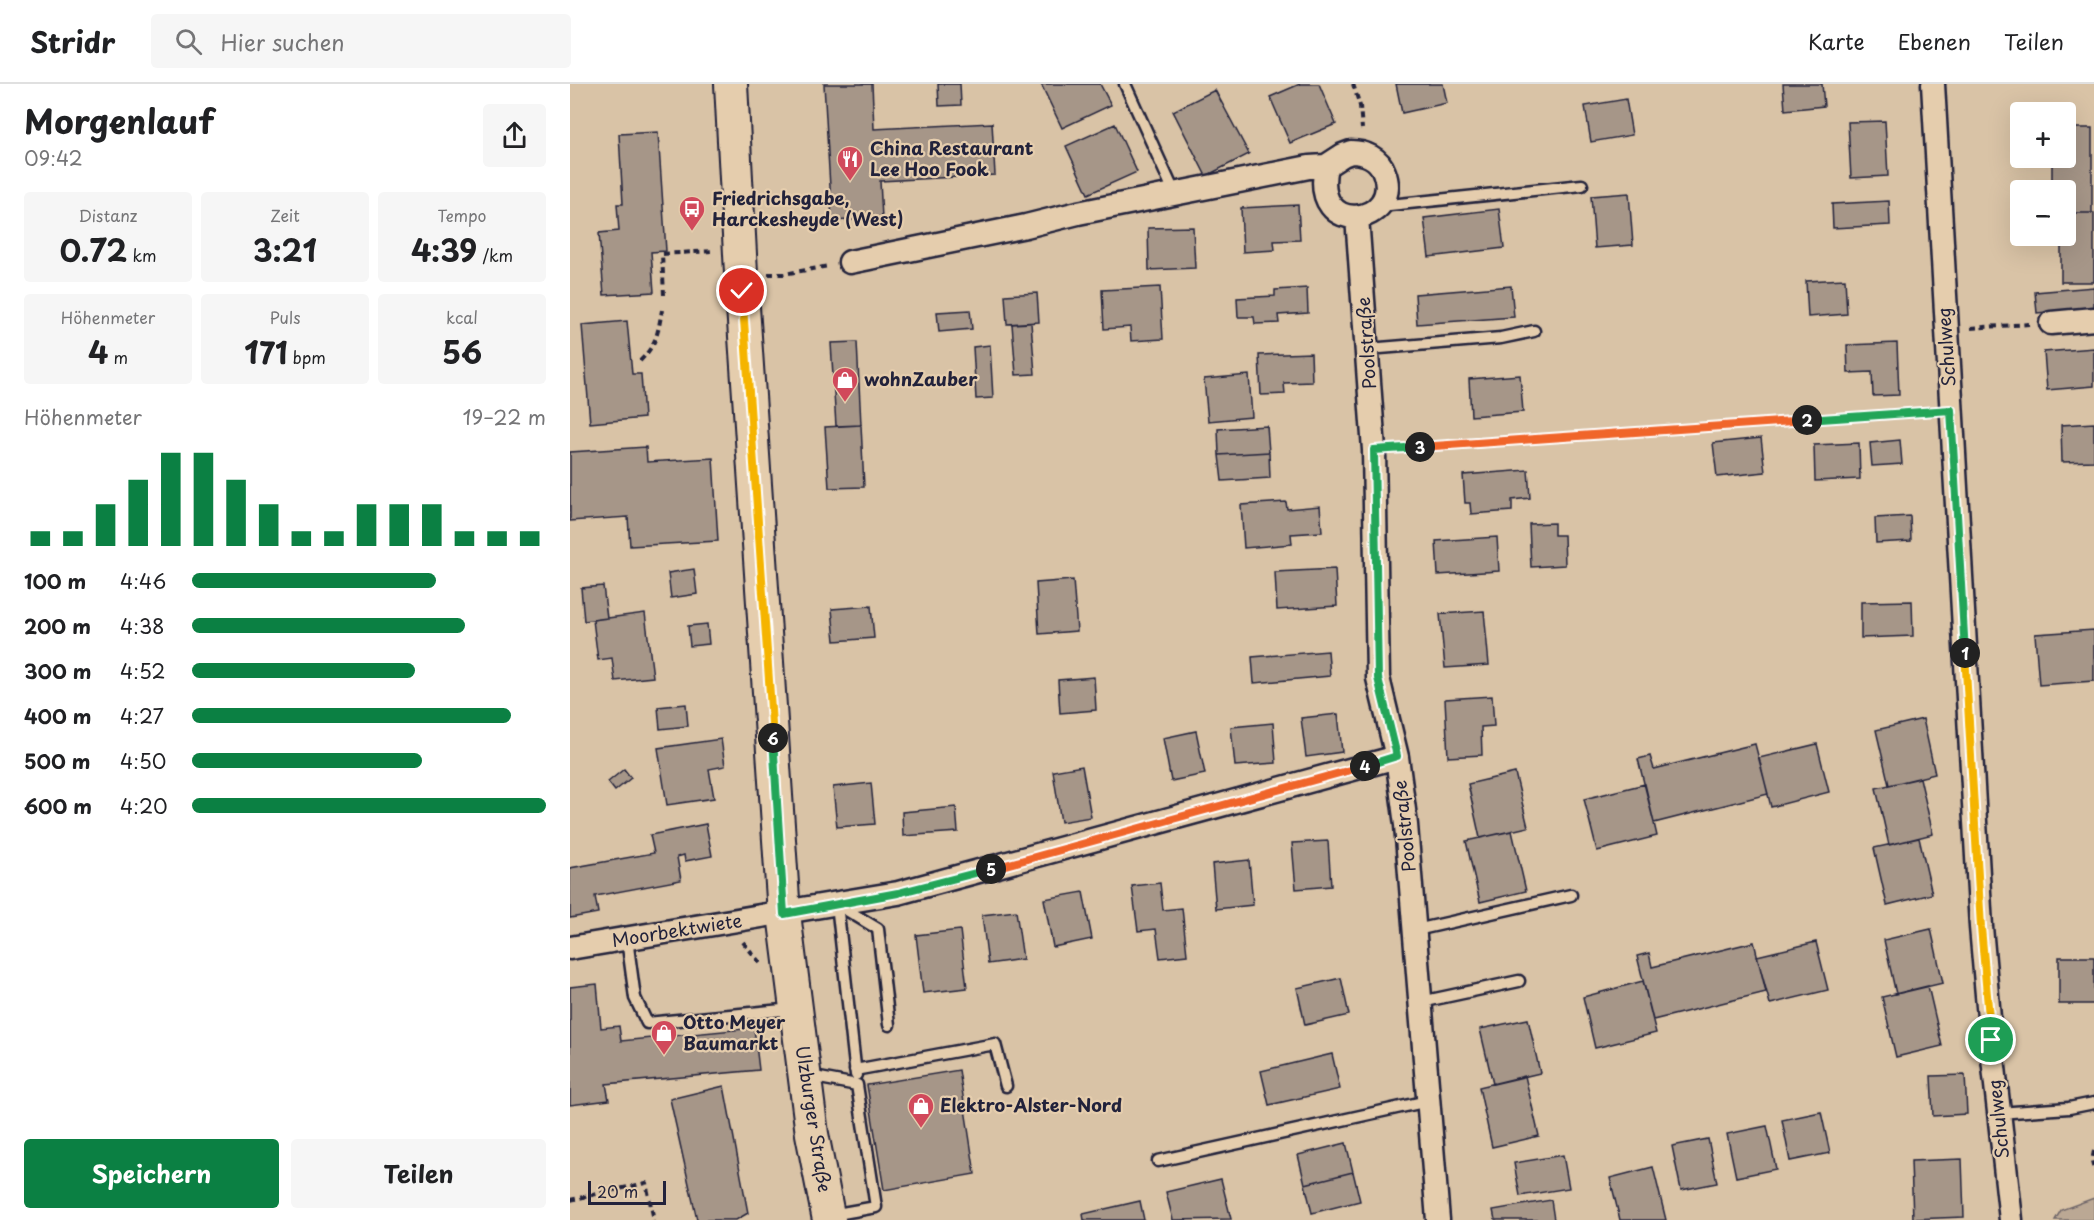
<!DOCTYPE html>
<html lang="de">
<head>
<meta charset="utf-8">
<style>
  body { margin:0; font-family:"Playpen Sans",sans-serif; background:#f6f6f6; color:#202124; height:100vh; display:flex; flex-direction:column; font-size:22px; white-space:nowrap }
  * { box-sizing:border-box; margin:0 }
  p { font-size:20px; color:#757577 }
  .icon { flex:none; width:33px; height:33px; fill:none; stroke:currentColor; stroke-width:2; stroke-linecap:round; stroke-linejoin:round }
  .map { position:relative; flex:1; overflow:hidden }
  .details { display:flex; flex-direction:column; background:#fff; width:570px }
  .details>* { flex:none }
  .buttons { position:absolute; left:1440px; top:18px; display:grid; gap:12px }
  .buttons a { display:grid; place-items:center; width:66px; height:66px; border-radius:6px; background:#fff; box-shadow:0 6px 24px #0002; font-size:30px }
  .scale { position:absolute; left:18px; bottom:15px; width:78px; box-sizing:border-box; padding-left:6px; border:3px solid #22223b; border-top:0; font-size:16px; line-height:21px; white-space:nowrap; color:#22223b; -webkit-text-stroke:4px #e5cdad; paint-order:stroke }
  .pin { position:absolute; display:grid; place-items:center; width:51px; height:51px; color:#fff; margin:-26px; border:3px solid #fff; border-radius:50%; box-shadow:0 2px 6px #0007 }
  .km { position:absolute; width:30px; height:30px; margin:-15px; border-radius:50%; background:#222; color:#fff; font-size:16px; line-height:30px; text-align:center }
  .round { display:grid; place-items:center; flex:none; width:63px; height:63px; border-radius:6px; background:#f6f6f6 }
  .overview { display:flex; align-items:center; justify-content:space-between; height:102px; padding:0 24px }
  h1 { font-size:33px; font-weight:700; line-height:45px }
  .stats { display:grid; grid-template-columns:repeat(3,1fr); gap:9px; height:102px; padding:6px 24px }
  .stats div { display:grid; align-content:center; border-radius:6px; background:#f6f6f6; text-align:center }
  .stats b { font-size:30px; font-weight:700 }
  .stats small { font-size:16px; font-weight:400 }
  .stats p { font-size:16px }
  .chart { height:168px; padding:12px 24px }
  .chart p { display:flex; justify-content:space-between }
  .chart svg { width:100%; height:108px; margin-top:6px; stroke:#0b8043; stroke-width:6 }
  .cta { display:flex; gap:12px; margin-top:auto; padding:12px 24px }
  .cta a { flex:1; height:69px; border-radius:6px; background:#0b8043; color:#fff; font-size:24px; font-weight:700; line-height:69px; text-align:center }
  .cta a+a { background:#f6f6f6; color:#202124 }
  ul { padding:0 24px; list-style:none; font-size:20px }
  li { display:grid; grid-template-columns:96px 72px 1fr; align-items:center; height:45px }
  li i { height:15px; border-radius:8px; background:#0b8043 }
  header { display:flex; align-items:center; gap:36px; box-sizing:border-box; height:84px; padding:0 30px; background:#fff; border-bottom:2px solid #e0e0e0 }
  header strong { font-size:28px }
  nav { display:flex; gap:33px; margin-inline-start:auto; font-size:21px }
  .search { width:420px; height:54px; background:#f6f6f6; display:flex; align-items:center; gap:15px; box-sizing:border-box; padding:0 21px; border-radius:6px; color:#757577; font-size:22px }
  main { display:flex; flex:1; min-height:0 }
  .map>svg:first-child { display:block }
  .green { fill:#bba894; stroke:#6e6568; stroke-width:1.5 }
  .building { fill:#a69688; stroke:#22223b; stroke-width:1.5 }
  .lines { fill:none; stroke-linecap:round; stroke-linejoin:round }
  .lane-casing { stroke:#22223b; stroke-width:15 }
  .street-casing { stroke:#22223b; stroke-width:27 }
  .secondary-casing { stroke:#22223b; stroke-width:36 }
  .path { stroke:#22223b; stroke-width:4; stroke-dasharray:6 4.5; stroke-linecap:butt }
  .lane { stroke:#e5cdad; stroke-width:10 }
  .street { stroke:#e5cdad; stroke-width:22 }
  .secondary { stroke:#e5cdad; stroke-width:32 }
  .split-1-casing { stroke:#fff; stroke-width:12 }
  .split-2-casing { stroke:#fff; stroke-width:12 }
  .split-3-casing { stroke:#fff; stroke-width:12 }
  .split-4-casing { stroke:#fff; stroke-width:12 }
  .split-5-casing { stroke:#fff; stroke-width:12 }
  .split-6-casing { stroke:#fff; stroke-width:12 }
  .split-7-casing { stroke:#fff; stroke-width:12 }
  .split-1 { stroke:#f5b400; stroke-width:8 }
  .split-2 { stroke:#22a559; stroke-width:8 }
  .split-3 { stroke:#f0652b; stroke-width:8 }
  .split-4 { stroke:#22a559; stroke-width:8 }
  .split-5 { stroke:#f0652b; stroke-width:8 }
  .split-6 { stroke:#22a559; stroke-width:8 }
  .split-7 { stroke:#f5b400; stroke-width:8 }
  .labels { text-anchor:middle; stroke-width:4.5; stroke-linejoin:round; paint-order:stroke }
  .poi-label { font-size:18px; font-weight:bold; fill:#22223b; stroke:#e5cdad; text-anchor:start }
  .street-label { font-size:18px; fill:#22223b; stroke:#e5cdad }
</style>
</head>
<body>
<header>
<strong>Stridr</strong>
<div class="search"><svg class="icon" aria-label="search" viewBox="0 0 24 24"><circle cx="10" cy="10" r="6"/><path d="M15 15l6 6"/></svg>Hier suchen</div>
<nav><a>Karte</a><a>Ebenen</a><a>Teilen</a></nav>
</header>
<main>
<section class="details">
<div class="overview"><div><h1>Morgenlauf</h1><p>09:42</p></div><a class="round"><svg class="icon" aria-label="share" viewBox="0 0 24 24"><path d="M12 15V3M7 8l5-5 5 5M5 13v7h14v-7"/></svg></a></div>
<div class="stats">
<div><p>Distanz</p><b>0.72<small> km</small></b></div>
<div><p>Zeit</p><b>3:21</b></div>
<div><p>Tempo</p><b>4:39<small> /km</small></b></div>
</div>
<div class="stats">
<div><p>Höhenmeter</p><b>4<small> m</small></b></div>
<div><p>Puls</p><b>171<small> bpm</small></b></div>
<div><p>kcal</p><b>56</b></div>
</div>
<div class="chart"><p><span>Höhenmeter</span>19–22 m</p>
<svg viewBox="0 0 160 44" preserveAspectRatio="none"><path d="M5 44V38M15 44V38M25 44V27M35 44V17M45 44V6M55 44V6M65 44V17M75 44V27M85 44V38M95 44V38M105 44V27M115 44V27M125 44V27M135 44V38M145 44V38M155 44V38"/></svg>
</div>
<ul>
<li><b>100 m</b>4:46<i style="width:69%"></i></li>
<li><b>200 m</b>4:38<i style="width:77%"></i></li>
<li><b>300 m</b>4:52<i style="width:63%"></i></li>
<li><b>400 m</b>4:27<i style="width:90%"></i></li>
<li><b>500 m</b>4:50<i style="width:65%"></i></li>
<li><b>600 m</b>4:20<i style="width:100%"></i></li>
</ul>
<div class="cta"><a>Speichern</a><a>Teilen</a></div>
</section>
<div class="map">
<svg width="1524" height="1136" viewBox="0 0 1524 1136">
  <rect width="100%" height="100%" fill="#d9c3a6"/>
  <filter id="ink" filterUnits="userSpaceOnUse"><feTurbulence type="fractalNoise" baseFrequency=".0167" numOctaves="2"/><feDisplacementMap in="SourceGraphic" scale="12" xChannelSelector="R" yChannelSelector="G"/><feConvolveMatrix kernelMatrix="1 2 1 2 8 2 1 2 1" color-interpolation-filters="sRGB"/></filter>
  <g filter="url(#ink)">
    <path class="green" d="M1524,1114V1136H1485L1491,1126Z"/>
    <path class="building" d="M254,0H302L304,45L422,39L425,91L310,97L312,134L262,137Z
      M368,0H390L391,21L369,22Z
      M471,0H530L541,21L492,44Z
      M730,0H749L766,40L720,59L700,13Z
      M826,0H873L877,19L832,29Z
      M1213,0H1252L1254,22L1215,26Z
      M645,6L679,70L636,92L603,27Z
      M1056,15L1062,51L1021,58L1015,22Z
      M1315,37L1318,92L1281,94L1278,38Z
      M545,40L567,88L518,110L496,62Z
      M1496,44H1522V129H1496V106H1482V74H1496Z
      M88,48L96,167L81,168L84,208L34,211L29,149L49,147L47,120H53L49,50Z
      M1059,109L1063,161L1025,164L1021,112Z
      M1319,117L1320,141L1263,144L1262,120Z
      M728,121L730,156L704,157L705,166L673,168L671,124Z
      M929,125L934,164L859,173L854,134Z
      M1496,129H1524V198H1491V152H1496Z
      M623,143L625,184L579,186L578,144Z
      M1275,195L1277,230L1238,233L1236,197Z
      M941,202L944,233L847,240L845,210Z
      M590,203L593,255L561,257L560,243L534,245L532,206Z
      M1524,203V223L1467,229L1465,208Z
      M737,204L738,229L708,231L709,239L685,240L684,233H668L667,214L705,212V206Z
      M467,209L469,238L437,240L435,211Z
      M400,226L402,245L369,248L367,228Z
      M57,237L62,290H71L74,334L20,339L12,241Z
      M461,239L465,290L446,291L442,240Z
      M287,258L291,341L266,342L261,259Z
      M1327,259L1329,311L1303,312L1302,288L1278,289L1277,261Z
      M420,261L423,314L406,315L403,263Z
      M1524,264V302L1477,306L1474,268Z
      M741,269L742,298L714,299L715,310L691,311L689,271Z
      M679,291L682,333L638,337L634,295Z
      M950,291L953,328L901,332L899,295Z
      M1524,339V377L1492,378L1491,341Z
      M291,341L294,403L259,404L255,343Z
      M697,342L699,368L649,371L648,345Z
      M1191,354L1195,388L1147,393L1143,359Z
      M1330,356L1332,380L1302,382L1300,359Z
      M1289,359L1290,395L1245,397L1244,361Z
      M76,363L77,378L143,374L148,457L60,462L58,433L0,437V368Z
      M699,368L700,394L652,397L649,371Z
      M958,386L960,414L942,416V427L901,430L900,419H895L893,391Z
      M716,418L717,425L750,422L752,448L721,450L722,460L674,464L671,421Z
      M1340,432L1341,457L1306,459L1305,434Z
      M984,439V451H994L995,481L961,483L959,440Z
      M927,453L929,487L868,491L866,457Z
      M124,485L127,510L101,514L98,489Z
      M765,485L767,522L707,526L705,488Z
      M503,496L507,547L469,550L466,499Z
      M33,502L37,534L14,537L11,504Z
      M1342,517L1343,552L1291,554V518Z
      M301,522L304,554L265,557L262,525Z
      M914,527L919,581L875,584L870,530Z
      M75,529L83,593L45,597L42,574L28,576L23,536Z
      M137,540L139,560L120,562L118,542Z
      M1524,546V597L1469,601L1465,550Z
      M758,567L760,592L684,599L682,573Z
      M524,593L526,626L490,629L488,596Z
      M922,612L924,642L911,643L912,671L878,673L875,615Z
      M116,620L118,642L90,645L88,623Z
      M768,630L772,668L736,673L731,634Z
      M1353,635L1365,690L1319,701L1306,646Z
      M703,639L706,679L665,682L661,643Z
      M626,647L635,690L601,697L593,654Z
      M151,655L155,682L139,685L144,714L97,721L88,664Z
      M1185,660L1198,710L1084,739L1068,675L1080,672L1084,685Z
      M1247,660L1259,708L1201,723L1189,674Z
      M512,682L521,733L491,738L483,687Z
      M54,685L61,694L45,707L38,698Z
      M945,689L958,743L910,754L898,700Z
      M1350,694L1363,750L1319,761L1306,704Z
      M301,699L305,740L267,743L263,703Z
      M1075,700L1087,752L1027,767L1014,715Z
      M386,723L388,748L333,752L332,728Z
      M136,740L142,772L115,777L114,771L107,773L111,796L25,812L28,829L0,834V784L84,769L80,751Z
      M942,747L956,807L910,818L896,757Z
      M1349,754L1362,810L1317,821L1304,764Z
      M758,757L761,802L726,805L722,759Z
      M679,776L683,821L646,825L642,780Z
      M590,799L593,826L612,824L617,871L590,874L586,845L568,847L562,802Z
      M513,808L522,855L483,863L474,815Z
      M446,827L453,875L418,880L412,831Z
      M1361,845L1373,899L1326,910L1314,856Z
      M390,846L397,904L353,909L346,851Z
      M1184,858L1196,908L1083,936L1067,872L1079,869L1082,883Z
      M1246,858L1258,906L1200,920L1187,872Z
      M1489,873H1524V920H1489Z
      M771,894L779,931L735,941L727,904Z
      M1073,897L1086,949L1025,964L1013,913Z
      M27,900L31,944L49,942L51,957L184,944L189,986L36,1000L39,1016L0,1021V903Z
      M1358,902L1372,962L1326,973L1312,913Z
      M958,935L970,989L923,1000L910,945Z
      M762,970L770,1005L699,1021L691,987Z
      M389,986L405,1090L314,1106L297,1001Z
      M1395,991L1397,1030L1363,1032L1361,992Z
      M955,992L969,1052L922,1063L909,1003Z
      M154,1002L178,1129L166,1136H127L100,1015Z
      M1251,1028L1260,1069L1220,1077L1212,1036Z
      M1197,1042L1206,1085L1166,1093L1157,1050Z
      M1138,1055L1147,1099L1111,1106L1102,1062Z
      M776,1059L783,1088L735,1100L728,1071Z
      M993,1071L999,1104L950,1112L944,1079Z
      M1392,1075L1394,1133L1343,1135L1341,1077Z
      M1083,1083L1096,1136H1050L1040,1094Z
      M783,1088L790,1117L742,1129L735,1100Z
      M651,1095L661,1135L603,1136L596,1108Z
      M981,1116L984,1136H925L923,1126Z
      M570,1117L574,1136H514L513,1130Z"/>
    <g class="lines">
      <g class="lane-casing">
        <path id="lane" d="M555,0L605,110
          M810,122L1012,101
          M798,265L931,254L964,247
          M267,820L286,991
          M270,822L308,845L319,941
          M846,846L1001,811
          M57,855L65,914L77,939L223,925
          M851,918L949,897
          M285,986L425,960L436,1002
          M239,992L287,1001L306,1123L261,1131
          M1428,1029L1499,1024L1524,1019
          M588,1077L858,1017"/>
      </g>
      <g class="street-casing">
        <path id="street" d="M1363,0L1411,843L1421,956L1441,1136
          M781,68C795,68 809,74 814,88C834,140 740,157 756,82L773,71Z
          M787,133L804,366L808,594L827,673L836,741L868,1136
          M280,178L456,142L508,129L739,83L756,82
          M1481,239L1524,235
          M0,864L328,809L827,673"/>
      </g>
      <g class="secondary-casing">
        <path id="secondary" d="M161,0L172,208L214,830L242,1050L259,1136"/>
      </g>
      <path class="path" d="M783,0L790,22L792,45
        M198,190H214L259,182
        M94,211L92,170L143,167
        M1401,244L1459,240
        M70,277C87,260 88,248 92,226
        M826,364L1357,327
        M173,858L191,880
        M1524,1067L1522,1077L1524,1087
        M0,1116L76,1099L84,1136"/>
      <use href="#lane" class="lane"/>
      <use href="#street" class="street"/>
      <use href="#secondary" class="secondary"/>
    </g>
  </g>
  <g class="lines" filter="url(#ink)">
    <g class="split-1-casing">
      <path id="split-1" d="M1395,569L1411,843L1421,956"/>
    </g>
    <g class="split-2-casing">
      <path id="split-2" d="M1237,336L1381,326L1395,569"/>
    </g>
    <g class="split-3-casing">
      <path id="split-3" d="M850,363L1237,336"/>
    </g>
    <g class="split-4-casing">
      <path id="split-4" d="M795,682L827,672L808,594L804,366L850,363"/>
    </g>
    <g class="split-5-casing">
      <path id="split-5" d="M421,785L795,682"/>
    </g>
    <g class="split-6-casing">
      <path id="split-6" d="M203,654L214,830L328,809L421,785"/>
    </g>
    <g class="split-7-casing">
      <path id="split-7" d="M172,207L203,654"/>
    </g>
    <use href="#split-1" class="split-1"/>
    <use href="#split-2" class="split-2"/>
    <use href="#split-3" class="split-3"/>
    <use href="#split-4" class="split-4"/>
    <use href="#split-5" class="split-5"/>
    <use href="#split-6" class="split-6"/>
    <use href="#split-7" class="split-7"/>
  </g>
  <defs>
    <g id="restaurant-pin" transform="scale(1.35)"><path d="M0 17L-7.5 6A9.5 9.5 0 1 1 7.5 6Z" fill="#d1495b" stroke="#e5cdad"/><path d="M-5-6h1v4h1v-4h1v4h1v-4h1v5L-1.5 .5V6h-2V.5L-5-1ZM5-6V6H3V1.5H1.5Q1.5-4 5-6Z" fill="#fff"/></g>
    <g id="bus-pin" transform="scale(1.35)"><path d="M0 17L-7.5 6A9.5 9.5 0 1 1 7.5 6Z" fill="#d1495b" stroke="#e5cdad"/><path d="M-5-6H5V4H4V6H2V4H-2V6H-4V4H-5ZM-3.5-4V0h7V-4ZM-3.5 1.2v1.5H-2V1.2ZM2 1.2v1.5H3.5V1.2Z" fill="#fff"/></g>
    <g id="shop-pin" transform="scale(1.35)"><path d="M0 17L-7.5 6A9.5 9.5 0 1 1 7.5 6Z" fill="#d1495b" stroke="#e5cdad"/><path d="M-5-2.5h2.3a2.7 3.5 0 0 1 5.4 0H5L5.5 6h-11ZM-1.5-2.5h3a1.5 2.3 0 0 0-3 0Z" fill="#fff"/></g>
  </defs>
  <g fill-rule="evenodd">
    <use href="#restaurant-pin" x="280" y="75"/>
    <use href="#bus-pin" x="122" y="125"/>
    <use href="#shop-pin" x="275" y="296"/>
    <use href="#shop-pin" x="94" y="949"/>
    <use href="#shop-pin" x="351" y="1022"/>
  </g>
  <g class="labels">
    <g class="poi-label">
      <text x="300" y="71">China Restaurant<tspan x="300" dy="21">Lee Hoo Fook</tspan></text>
      <text x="142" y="121">Friedrichsgabe,<tspan x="142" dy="21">Harckesheyde (West)</tspan></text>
      <text x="294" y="302">wohnZauber</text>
      <text x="113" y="945">Otto Meyer<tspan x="113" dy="21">Baumarkt</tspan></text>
      <text x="370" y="1028">Elektro-Alster-Nord</text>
    </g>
    <g class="street-label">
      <text transform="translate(797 259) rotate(-94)" y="6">Poolstraße</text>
      <text transform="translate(1377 263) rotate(-94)" y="6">Schulweg</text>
      <text transform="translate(835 742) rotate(-96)" y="6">Poolstraße</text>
      <text transform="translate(107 847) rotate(-9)" y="6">Moorbektwiete</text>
      <text transform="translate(243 1035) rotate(81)" y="6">Ulzburger Straße</text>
      <text transform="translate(1429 1035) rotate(-96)" y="6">Schulweg</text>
    </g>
  </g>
</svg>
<div class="buttons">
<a>+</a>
<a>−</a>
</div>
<div class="scale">20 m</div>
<div class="pin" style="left:1421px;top:956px;background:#1e9e55"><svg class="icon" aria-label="arrive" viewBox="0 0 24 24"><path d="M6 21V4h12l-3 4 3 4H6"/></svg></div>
<div class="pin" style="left:172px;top:207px;background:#d93025"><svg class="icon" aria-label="check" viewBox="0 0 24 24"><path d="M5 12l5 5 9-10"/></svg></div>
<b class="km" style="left:1395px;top:569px">1</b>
<b class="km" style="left:1237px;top:336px">2</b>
<b class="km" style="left:850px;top:363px">3</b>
<b class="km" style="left:795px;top:682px">4</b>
<b class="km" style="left:421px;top:785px">5</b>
<b class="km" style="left:203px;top:654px">6</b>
</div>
</main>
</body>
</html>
